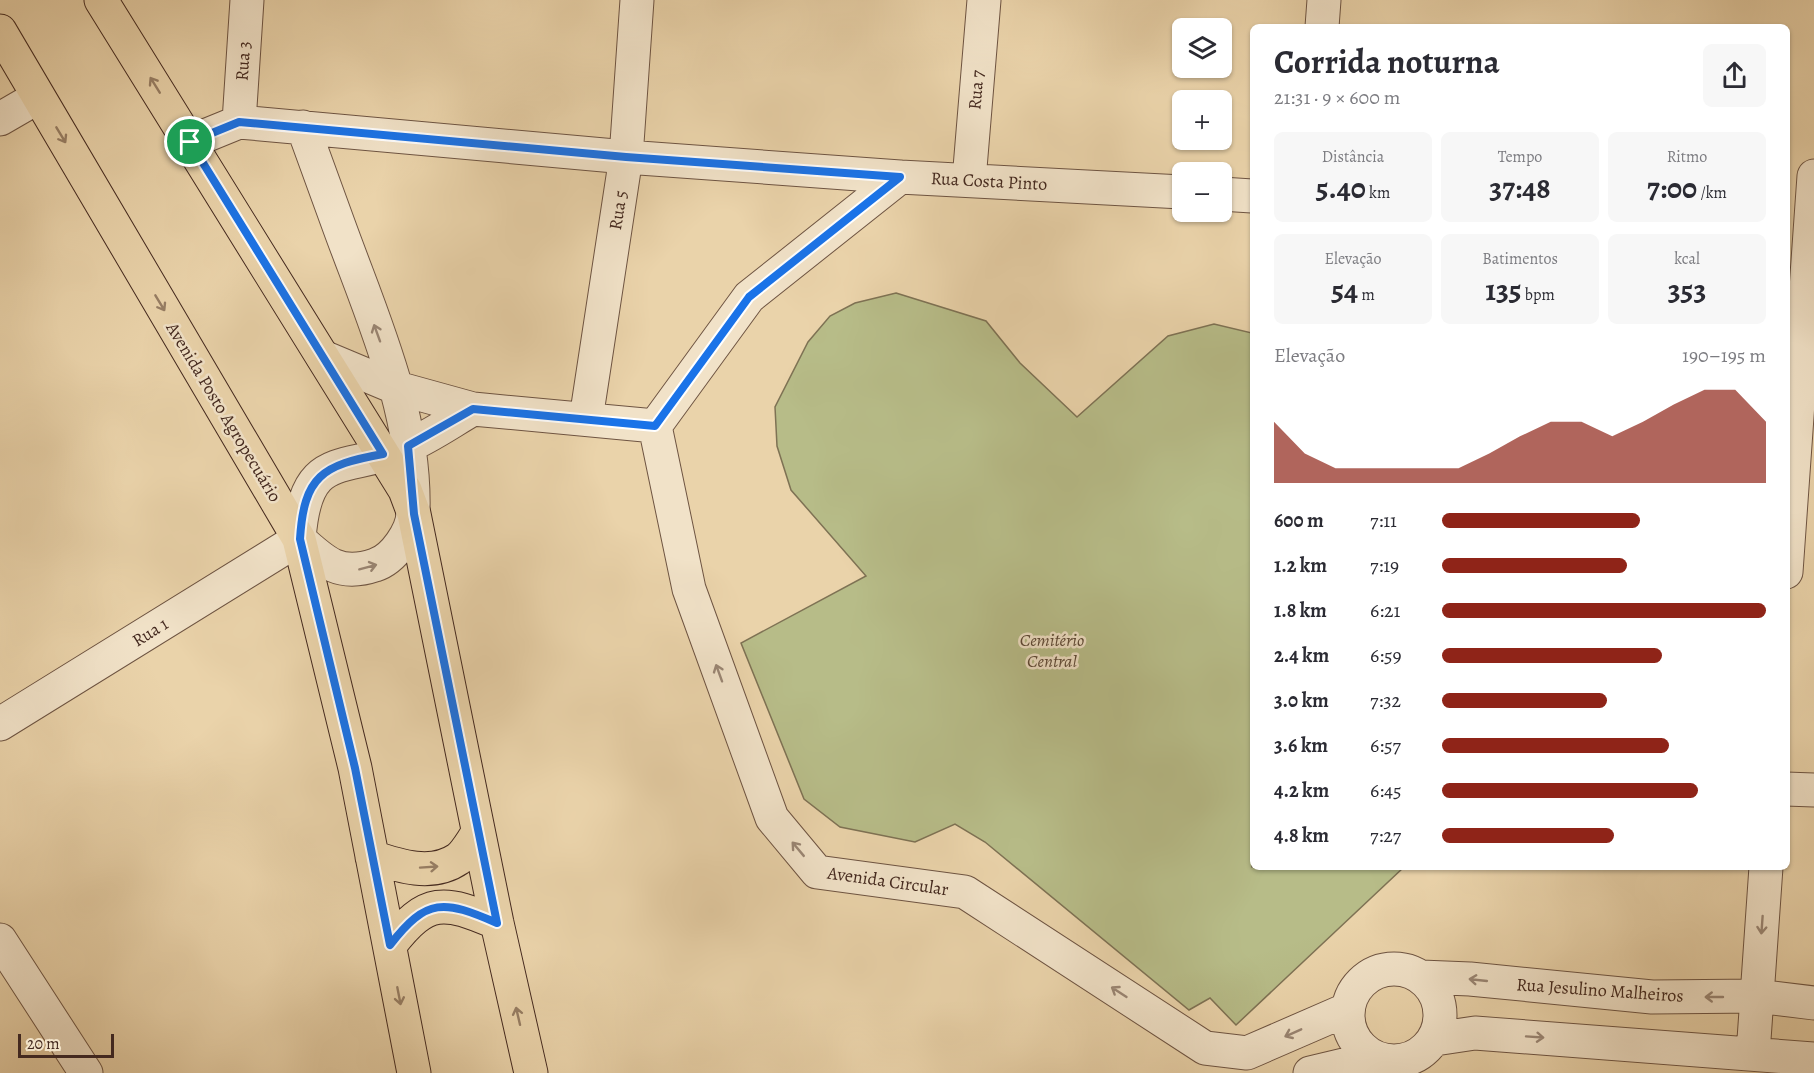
<!DOCTYPE html>
<html lang="pt">
<head>
<meta charset="utf-8">
<style>
  body { margin:0; font-family:Alegreya,serif; background:#f7f7f7; color:#2b2b33; height:100vh; display:flex; flex-direction:column; font-size:22px; white-space:nowrap }
  * { box-sizing:border-box; margin:0 }
  p { font-size:20px; color:#7c7c81 }
  .icon { flex:none; width:33px; height:33px; fill:none; stroke:currentColor; stroke-width:2; stroke-linecap:round; stroke-linejoin:round }
  .map { position:relative; flex:1; overflow:hidden }
  .details { position:absolute; left:1250px; top:24px; width:540px; height:846px; display:flex; flex-direction:column; background:#fff; border-radius:9px; box-shadow:0 2px 4px #0004 }
  .details>* { flex:none }
  .buttons { position:absolute; left:1172px; top:18px; display:grid; gap:12px }
  .buttons a { display:grid; place-items:center; width:60px; height:60px; border-radius:9px; background:#fff; box-shadow:0 2px 4px #0004; font-size:30px }
  .scale { position:absolute; left:18px; bottom:15px; width:96px; box-sizing:border-box; padding-left:6px; border:3px solid #44291f; border-top:0; font-size:16px; line-height:21px; white-space:nowrap; color:#44291f; -webkit-text-stroke:4px #f1e2c8; paint-order:stroke }
  .pin { position:absolute; display:grid; place-items:center; width:51px; height:51px; color:#fff; margin:-26px; border:3px solid #fff; border-radius:50%; box-shadow:0 2px 6px #0007 }
  .round { display:grid; place-items:center; flex:none; width:63px; height:63px; border-radius:9px; background:#f7f7f7 }
  .summary { display:flex; align-items:center; justify-content:space-between; height:102px; padding:0 24px }
  h1 { font-size:33px; font-weight:600; line-height:45px }
  .metrics { display:grid; grid-template-columns:repeat(3,1fr); gap:9px; height:102px; padding:6px 24px }
  .metrics div { display:grid; align-content:center; border-radius:9px; background:#f7f7f7; text-align:center }
  .metrics b { font-size:30px; font-weight:600 }
  .metrics small { font-size:16px; font-weight:400 }
  .metrics p { font-size:16px }
  .chart { height:168px; padding:12px 24px }
  .chart p { display:flex; justify-content:space-between }
  .chart svg { width:100%; height:108px; margin-top:6px; fill:#8f2418; opacity:.7 }
  ul { padding:0 24px; list-style:none; font-size:20px }
  li { display:grid; grid-template-columns:96px 72px 1fr; align-items:center; height:45px }
  li i { height:15px; border-radius:8px; background:#8f2418 }
  .map>svg:first-child { display:block }
  .green { fill:#b7bc88; stroke:#7e7254; stroke-width:1.5 }
  .lines { fill:none; stroke-linecap:round; stroke-linejoin:round }
  .minor-casing { stroke:#6e5442; stroke-width:35 }
  .major-casing { stroke:#44291f; stroke-width:35 }
  .minor { stroke:#f1e2c8; stroke-width:33 }
  .major { stroke:#ead3aa; stroke-width:33 }
  .oneway { stroke:#977e64 }
  .oneway2 { stroke:#9a8674 }
  .route-casing { stroke:#fff; stroke-width:12 }
  .route { stroke:#1a73e8; stroke-width:8 }
  .labels { text-anchor:middle; stroke-width:5; stroke-linejoin:round; paint-order:stroke }
  .street-label { font-size:18px; fill:#44291f; stroke:#f1e2c8 }
  .park-label { font-size:18px; font-style:italic; fill:#5b4634; stroke:#f1e2c8 }
</style>
</head>
<body>
<div class="map">
<svg width="1814" height="1073" viewBox="0 0 1814 1073">
  <rect width="100%" height="100%" fill="#ead3aa"/>
  <filter id="stains"><feTurbulence type="fractalNoise" baseFrequency=".00333" numOctaves="4"/><feColorMatrix values="0 0 0 0 .2 0 0 0 0 .09 0 0 0 0 .02 0 0 0 .5 -.17"/></filter>
  <radialGradient id="worn" r=".72"><stop offset=".6" stop-color="#630" stop-opacity="0"/><stop offset="1" stop-color="#630" stop-opacity=".3"/></radialGradient>
  <path class="green" d="M896,293L986,321L1020,363L1077,417L1168,336L1214,324L1252,333V867H1404L1236,1025L1210,998L1189,1010L985,842L955,824L915,842L840,827L804,799L741,643L866,576L791,490L777,446L775,407L808,342L830,316L855,303Z"/>
  <g class="lines">
    <g class="minor-casing">
      <path id="minor" d="M1322,27L1324,0
        M0,119L38,97
        M239,122L247,0
        M190,142L239,122L626,157L900,177L1182,192
        M900,177L749,297L655,426L689,589L772,818L817,872L965,892L1205,1048L1247,1053L1346,1010
        M969,180L984,0
        M1221,194L1252,196
        M323,357L397,388L473,409L655,426
        M586,419L626,157L637,0
        M299,539C325,563 340,577 375,565C394,559 413,531 413,512C416,412 372,317 339,226C327,193 315,160 303,127
        M299,539C306,446 344,475 408,446C431,436 452,421 473,409
        M1786,572L1814,176
        M0,724L299,539
        M1786,789L1814,790
        M0,940L86,1073
        M1348 1015a46 46 0 1 1 92 0a46 46 0 1 1-92 0Z
        M1421,977L1470,979L1652,997L1757,996L1814,1003
        M1435,1039L1475,1033L1814,1059
        M1753,1054L1766,867
        M1310,1073L1373,1058"/>
    </g>
    <g class="major-casing">
      <path id="major" d="M101,0L405,490L414,514L497,923L531,1073
        M0,31L299,539L355,768L414,1073
        M372,857C399,866 432,877 458,859C466,853 472,841 478,833
        M390,945C427,897 444,900 497,923"/>
    </g>
    <use href="#minor" class="minor"/>
    <use href="#major" class="major"/>
  </g>
  <defs><path id="oneway-shaft" d="M-6 0H5M1.5-3L5.5 0L1.5 3" fill="none" stroke-width="1.6" stroke-linecap="round" stroke-linejoin="round" transform="scale(1.5)"/></defs>
  <g class="oneway">
    <use href="#oneway-shaft" transform="translate(155 85) rotate(-122)"/>
    <use href="#oneway-shaft" transform="translate(61 135) rotate(59)"/>
    <use href="#oneway-shaft" transform="translate(160 303) rotate(59)"/>
    <use href="#oneway-shaft" transform="translate(429 867) rotate(-4)"/>
    <use href="#oneway-shaft" transform="translate(399 996) rotate(79)"/>
    <use href="#oneway-shaft" transform="translate(518 1016) rotate(-103)"/>
  </g>
  <g class="oneway2">
    <use href="#oneway-shaft" transform="translate(377 333) rotate(-110)"/>
    <use href="#oneway-shaft" transform="translate(368 567) rotate(-15)"/>
    <use href="#oneway-shaft" transform="translate(719 673) rotate(-110)"/>
    <use href="#oneway-shaft" transform="translate(798 849) rotate(-130)"/>
    <use href="#oneway-shaft" transform="translate(1762 925) rotate(94)"/>
    <use href="#oneway-shaft" transform="translate(1478 980) rotate(-174)"/>
    <use href="#oneway-shaft" transform="translate(1119 992) rotate(-147)"/>
    <use href="#oneway-shaft" transform="translate(1714 997) rotate(180)"/>
    <use href="#oneway-shaft" transform="translate(1293 1033) rotate(156)"/>
    <use href="#oneway-shaft" transform="translate(1535 1037) rotate(4)"/>
  </g>
  <g class="lines">
    <g class="route-casing">
      <path id="route" d="M239,122L626,157L900,177L749,297L655,426L473,409L408,446L414,514L497,923C444,900 427,897 390,945L355,768L300,539C304,476 322,465 383,454L190,142Z"/>
    </g>
    <use href="#route" class="route"/>
  </g>
  <g class="labels">
    <g class="street-label">
      <text transform="translate(243 61) rotate(-86)" y="6">Rua 3</text>
      <text transform="translate(976 90) rotate(-85)" y="6">Rua 7</text>
      <text transform="translate(989 181) rotate(3)" y="6">Rua Costa Pinto</text>
      <text transform="translate(618 210) rotate(-81)" y="6">Rua 5</text>
      <text transform="translate(224 412) rotate(59)" y="6">Avenida Posto Agropecuário</text>
      <text transform="translate(150 632) rotate(-32)" y="6">Rua 1</text>
      <text transform="translate(888 881) rotate(8)" y="6">Avenida Circular</text>
      <text transform="translate(1600 990) rotate(4)" y="6">Rua Jesulino Malheiros</text>
    </g>
    <g class="park-label">
      <text x="1052" y="646">Cemitério<tspan x="1052" dy="21">Central</tspan></text>
    </g>
  </g>
  <rect width="100%" height="100%" filter="url(#stains)"/>
  <rect width="100%" height="100%" fill="url(#worn)"/>
</svg>
<div class="buttons">
<a><svg class="icon" aria-label="layers" viewBox="0 0 24 24"><path d="M12 4l9 5-9 5-9-5zM3 14l9 5 9-5"/></svg></a>
<a>+</a>
<a>−</a>
</div>
<div class="scale">20 m</div>
<div class="pin" style="left:190px;top:142px;background:#1e9e55"><svg class="icon" aria-label="arrive" viewBox="0 0 24 24"><path d="M6 21V4h12l-3 4 3 4H6"/></svg></div>
<section class="details">
<div class="summary"><div><h1>Corrida noturna</h1><p>21:31 · 9 × 600 m</p></div><a class="round"><svg class="icon" aria-label="share" viewBox="0 0 24 24"><path d="M12 15V3M7 8l5-5 5 5M5 13v7h14v-7"/></svg></a></div>
<div class="metrics">
<div><p>Distância</p><b>5.40<small> km</small></b></div>
<div><p>Tempo</p><b>37:48</b></div>
<div><p>Ritmo</p><b>7:00<small> /km</small></b></div>
</div>
<div class="metrics">
<div><p>Elevação</p><b>54<small> m</small></b></div>
<div><p>Batimentos</p><b>135<small> bpm</small></b></div>
<div><p>kcal</p><b>353</b></div>
</div>
<div class="chart"><p><span>Elevação</span>190–195 m</p>
<svg viewBox="0 0 160 44" preserveAspectRatio="none"><path d="M0 44V19L10 32L20 38L30 38L40 38L50 38L60 38L70 32L80 25L90 19L100 19L110 25L120 19L130 12L140 6L150 6L160 19V44z"/></svg>
</div>
<ul>
<li><b>600 m</b>7:11<i style="width:61%"></i></li>
<li><b>1.2 km</b>7:19<i style="width:57%"></i></li>
<li><b>1.8 km</b>6:21<i style="width:100%"></i></li>
<li><b>2.4 km</b>6:59<i style="width:68%"></i></li>
<li><b>3.0 km</b>7:32<i style="width:51%"></i></li>
<li><b>3.6 km</b>6:57<i style="width:70%"></i></li>
<li><b>4.2 km</b>6:45<i style="width:79%"></i></li>
<li><b>4.8 km</b>7:27<i style="width:53%"></i></li>
</ul>
</section>
</div>
</body>
</html>
